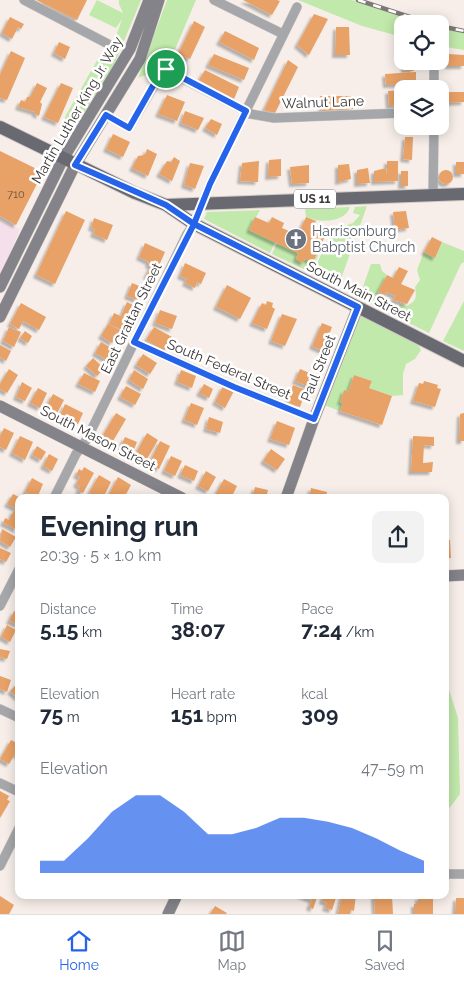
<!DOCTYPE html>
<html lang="en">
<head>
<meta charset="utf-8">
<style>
  body { margin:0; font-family:Raleway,sans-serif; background:#f2f2f3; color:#1f2937; height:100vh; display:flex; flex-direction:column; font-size:19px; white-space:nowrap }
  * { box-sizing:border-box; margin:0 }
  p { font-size:16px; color:#747a83 }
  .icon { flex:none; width:28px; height:28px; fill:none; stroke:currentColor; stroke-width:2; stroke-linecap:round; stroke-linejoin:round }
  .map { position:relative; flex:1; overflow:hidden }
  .drawer { position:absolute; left:15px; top:494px; width:434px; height:405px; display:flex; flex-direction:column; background:#fff; border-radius:10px; box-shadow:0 2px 12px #0003 }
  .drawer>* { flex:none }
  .controls { position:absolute; left:394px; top:15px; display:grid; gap:10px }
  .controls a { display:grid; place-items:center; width:55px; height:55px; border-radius:10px; background:#fff; box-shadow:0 2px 12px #0003; font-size:25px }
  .pin { position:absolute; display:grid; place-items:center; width:42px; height:42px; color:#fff; margin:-21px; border:2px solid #fff; border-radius:50%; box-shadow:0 1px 5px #0007 }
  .round { display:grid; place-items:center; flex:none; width:52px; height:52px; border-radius:10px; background:#f2f2f3 }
  .overview { display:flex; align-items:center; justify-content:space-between; height:85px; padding:0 25px }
  h1 { font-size:28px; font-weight:700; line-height:38px }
  .stats { display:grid; grid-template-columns:repeat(3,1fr); gap:8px; height:85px; padding:5px 25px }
  .stats div { display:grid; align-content:center }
  .stats b { font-size:21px; font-weight:700 }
  .stats small { font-size:14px; font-weight:400 }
  .stats p { font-size:14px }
  .chart { height:140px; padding:10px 25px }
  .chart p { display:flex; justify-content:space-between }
  .chart svg { width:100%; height:90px; margin-top:5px; fill:#2563eb; opacity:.7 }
  .dock { display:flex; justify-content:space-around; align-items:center; height:70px; border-top:1px solid #e0e1e3; background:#fff; font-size:14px; color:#747a83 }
  .dock a { display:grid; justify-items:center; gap:2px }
  .dock .current { color:#2563eb }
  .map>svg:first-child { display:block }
  .education { fill:#f5dfeb }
  .green { fill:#c1e9ab }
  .building { fill:#e8a166; filter:url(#shadow) }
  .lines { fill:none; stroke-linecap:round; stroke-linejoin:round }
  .street-casing { stroke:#d1c9c5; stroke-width:10 }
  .secondary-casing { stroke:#d1c9c5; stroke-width:12 }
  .primary-casing { stroke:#d1c9c5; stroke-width:14 }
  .street { stroke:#a6a7aa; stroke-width:9 }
  .secondary { stroke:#838389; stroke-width:11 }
  .primary { stroke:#696a71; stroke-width:12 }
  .rail-casing { stroke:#7f7976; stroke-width:4.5 }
  .rail { stroke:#fff; stroke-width:2.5; stroke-dasharray:8; stroke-linecap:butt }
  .route-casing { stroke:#fff; stroke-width:10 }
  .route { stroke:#2563eb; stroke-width:6 }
  .labels { text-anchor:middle; stroke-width:5; stroke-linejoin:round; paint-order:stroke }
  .number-label { font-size:11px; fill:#665241 }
  .shield { fill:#fff; stroke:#767372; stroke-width:1 }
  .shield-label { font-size:12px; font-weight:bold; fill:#3b3735 }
  .street-label { font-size:14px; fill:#3b3735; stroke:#fff }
  .worship-label { font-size:14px; fill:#5b616d; stroke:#fff; text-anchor:start }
</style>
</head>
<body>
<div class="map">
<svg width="464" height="914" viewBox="0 0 464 914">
  <defs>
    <filter id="shadow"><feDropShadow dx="-3" dy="3" stdDeviation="1" flood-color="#0004"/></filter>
  </defs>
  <rect width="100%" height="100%" fill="#f7eee9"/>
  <path class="education" d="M0,221L20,229L0,277Z"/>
  <path class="green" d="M97,0L123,13L119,4V0H141L115,63L70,135L61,131L66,115L99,57L112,48L122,19L116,28L89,15Z
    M167,0H196L168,66L138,78Z
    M298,0H352L422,24H402V37L362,26Z
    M440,28L464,33V50L440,46Z
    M367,206L338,287L312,274L333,230L353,223L360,215L353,213L355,207Z
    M350,207C345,223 319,223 306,217L305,209Z
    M260,210L249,230L275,242L270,253L204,219L207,212Z
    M442,242L464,251V262L461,264L429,333L393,315L400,304L405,306C416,303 417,297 415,287L420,280L417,270L424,252L435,258Z
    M277,243L298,253L296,259L303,263L305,259L319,254L310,272L272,254Z
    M371,264H380L382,271L387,275L372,304L359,298Z
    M464,301V351L443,341Z
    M360,314L417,343L421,350L415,359L406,364L403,374V395L392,396L369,388L372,381L354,375L348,392L344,391L340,402L343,403L340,411L324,405Z
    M445,677L458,718L460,794L445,814Z"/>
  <path class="building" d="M36,0H87L77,20Z
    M243,0H277L280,1L272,15Z
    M314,14L328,19L309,55L297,45Z
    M10,17L24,24L21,29L18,27L12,39L2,33Z
    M194,21L205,27L190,59L178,54Z
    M336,27H349L350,55H335Z
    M225,31L259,48L254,60L219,42Z
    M59,42L70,47L65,59L54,53Z
    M11,51L25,58L7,100L0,98V75Z
    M214,54L249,68L244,80L208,65Z
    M448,54L464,55V66H448Z
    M288,60L298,67L275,113L264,110Z
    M404,61H414V71H404Z
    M205,70L239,87L234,99L199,80Z
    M416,72V84L386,85L385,74Z
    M37,83L47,88L40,102L42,104L39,116L35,114V112L18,107L21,100L25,102L27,97H30Z
    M61,83L73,88L58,123L44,117Z
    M402,90V105L389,106L388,91Z
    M447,92H464V102L447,103Z
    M167,95L185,102L177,121L158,114Z
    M320,96H351L353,109L322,111Z
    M185,111L204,118L198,130L181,123Z
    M211,119L222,124L217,135L205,128Z
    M113,134L130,142L123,157L106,149Z
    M405,137H413L412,160L403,159Z
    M147,149L157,154L148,176L132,168L138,156L145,155Z
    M0,151L43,172L16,225L0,216Z
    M174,157L180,161L172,181L159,174L167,161L171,162Z
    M281,159V176L268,177L269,160Z
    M259,161L258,182L240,181L242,163Z
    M387,161H398V181L374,182V171L386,168L387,176Z
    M456,162H464V174H456Z
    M190,163L204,166L195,189L184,185Z
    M349,164L351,179L338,182V165Z
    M309,165V183L292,184L290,167Z
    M368,168L370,183L357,184V170Z
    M439 177a7 7 0 1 1 14 0a7 7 0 1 1-14 0Z
    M401,171H408V186H401Z
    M66,211L85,220L55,284L36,275Z
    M406,211L409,228L395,230L393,212Z
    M255,217L269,223L272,217L284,223L282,228L298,235L306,217L316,221L313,228L326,234L313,262L305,259L303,263L296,259L298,253L249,230Z
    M94,218L113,225L107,240L93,234L95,229L91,228Z
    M432,237L442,242L435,258L424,252Z
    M145,243L165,252L153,279L146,276L151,266L148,265L149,262L139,257Z
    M185,263L206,273L201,284L197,282L195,288L185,283L187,279L180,276Z
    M399,267L408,271L401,284L415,290L407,304L393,300L395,296L387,292L385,295L378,292L387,275L393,278Z
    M132,283L142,287L137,300L127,296Z
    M227,285L251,298L240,319L216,307Z
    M267,301L273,303L272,307L275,309L267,329L252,323L262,303L266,305Z
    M127,302L135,306L129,319L121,316Z
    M21,303L46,317L39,330L23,321L19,329L10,324Z
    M160,310L177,316L172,329L155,323Z
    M114,313L127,319L122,330L109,324Z
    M282,314L297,319L285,346L271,341Z
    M322,323L332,327L323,351L312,346Z
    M108,324L120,330L112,343L101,336Z
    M9,327L21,332L14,347L3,341Z
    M154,327L172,337L164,351L146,340Z
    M25,331L32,336L28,343L20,338Z
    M101,342L113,349L107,360L95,353Z
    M0,345L11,351L6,361L0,357Z
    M143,354L157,363L150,374L136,365Z
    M93,358L104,368L97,376L86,366Z
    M9,369L18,375L7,393L0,389V384Z
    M300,369L317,376L312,388L295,381Z
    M134,370L148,379L143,389L129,380Z
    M181,370L196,376L192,388L177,382Z
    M84,373L100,381L95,392L78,384Z
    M354,375L372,381L369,388L392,396L382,425L340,411L343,403L340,402L344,390L348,392Z
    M424,381L438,385L437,388L441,389L435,407L413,401L419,383L423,384Z
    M22,382L32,388L25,401L16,397Z
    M204,384L213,389L209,398L199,393Z
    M293,385L306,390L300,407L287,402Z
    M126,386L141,394L135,405L120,397Z
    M223,386L234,391L225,408L215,402Z
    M38,388L47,393L40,408L30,403Z
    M53,394L64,400L55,417L44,411Z
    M191,403L204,408L197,425L184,420Z
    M65,404L83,413L78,424L60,416Z
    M116,413L126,419L113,441L103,435Z
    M464,413V441H459L460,414Z
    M209,417L223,422L220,433L206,429Z
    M277,421L295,428L289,445L270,439Z
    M4,428L14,433L6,450L0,447V436Z
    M147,433L158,440L147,459L136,453Z
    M20,436L33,442L25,460L12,453Z
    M413,436L434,437V446L424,445L423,463L433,462L432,472H411Z
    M125,437L137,442L133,452L121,446Z
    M160,441L170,446L159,469L149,464Z
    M37,446L46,452L41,460L32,455Z
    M271,449L285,459L277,470L263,461Z
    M49,454L58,459L52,471L43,466Z
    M171,456L182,461L175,476L164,471Z
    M185,465L198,471L194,481L180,475Z
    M84,467L94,473L83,493L78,491L80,487L76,484L80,477L76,475L79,469L82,471Z
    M206,471L216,477L208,491L198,486Z
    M99,475L111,482L103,498L89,493Z
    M118,477L131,485L124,498H107Z
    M32,478L43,484L37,498L25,492Z
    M224,479L237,486L231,498H219L215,495Z
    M255,487L268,490L266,498H252Z
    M311,488L327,492L326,498H309Z
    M13,494L19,497V510L7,504Z
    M14,510L19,512L17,530L3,523L5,518L9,520Z
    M2,529L16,537L10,547L0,541Z
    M445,540H450L451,558H445Z
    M0,548L11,553L6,562L0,559Z
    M14,611L19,613V625L9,621Z
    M7,625L16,630L10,642L1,637Z
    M0,649L10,651L7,659L0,657Z
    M0,676L11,680L7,692L0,689Z
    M19,682V699L10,691Z
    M11,740L19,744V757L15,754L9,764L0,759Z
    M0,791L9,796L7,800L10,801L0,818Z
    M299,895H318L313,909L309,907L312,900Z
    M324,895H337L332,910L325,908L327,903L322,901Z
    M342,895H356L354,911L351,910L350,914H338Z
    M374,895H392L393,914H375Z
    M0,896L14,905L9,914H0Z
    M418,897H433V914H414V904H418Z
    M456,898H464V914H455Z
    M215,906L227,913L226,914H210Z"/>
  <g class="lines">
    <g class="street-casing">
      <path id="street" d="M24,0L110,45
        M214,0L283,34
        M434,89V61
        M245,113L274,118L402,113
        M106,115L129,128L164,69L246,111
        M433,195L434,126
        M134,342L234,387L314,419
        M54,498L76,454L87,439L187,234L194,224L210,184L297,7
        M0,606L19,569
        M0,709L19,718
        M0,783L19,792
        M0,866L19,828
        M445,874H464"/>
    </g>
    <g class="secondary-casing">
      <path id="secondary" d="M0,287L63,159L130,49L149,0
        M0,317L75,165L140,59L159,0
        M0,406L182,498
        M286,498L314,419L358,307
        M445,576L464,575
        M168,914L177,895"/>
    </g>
    <g class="primary-casing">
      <path id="primary" d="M0,127L135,193L166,205L194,224L464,361
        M166,205L464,194"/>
    </g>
    <use href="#street" class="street"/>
    <use href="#secondary" class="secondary"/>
    <use href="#primary" class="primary"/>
    <g class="rail-casing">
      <path id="rail" d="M358,0L431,24
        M440,26L464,31"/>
    </g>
    <use href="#rail" class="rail"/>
  </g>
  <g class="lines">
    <g class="route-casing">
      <path id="route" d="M166,69L162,70L129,128L106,115L75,165L166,205L194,224L134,342L234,387L314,419L358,307L194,224L210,184L246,111L166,69"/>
    </g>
    <use href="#route" class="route"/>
  </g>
  <defs>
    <g id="church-disc" transform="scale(1.125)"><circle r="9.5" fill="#6b7280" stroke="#fff"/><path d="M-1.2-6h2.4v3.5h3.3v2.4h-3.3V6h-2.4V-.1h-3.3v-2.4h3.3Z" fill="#fff"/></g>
  </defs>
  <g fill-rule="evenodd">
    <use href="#church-disc" x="296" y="239"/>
  </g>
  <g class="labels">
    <g class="number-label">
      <text x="16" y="198">710</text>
    </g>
    <rect class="shield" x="294" y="189.5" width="42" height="19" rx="4"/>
    <g class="shield-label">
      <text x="315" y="203">US 11</text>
    </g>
    <g class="street-label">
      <text transform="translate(323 102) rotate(-2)" y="5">Walnut Lane</text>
      <text transform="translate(77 110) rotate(-60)" y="5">Martin Luther King Jr. Way</text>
      <text transform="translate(359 291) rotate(27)" y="5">South Main Street</text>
      <text transform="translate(131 318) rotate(-64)" y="5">East Grattan Street</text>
      <text transform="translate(318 368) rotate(-68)" y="5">Paul Street</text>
      <text transform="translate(229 369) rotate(23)" y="5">South Federal Street</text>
      <text transform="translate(98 438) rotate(27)" y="5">South Mason Street</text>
    </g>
    <g class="worship-label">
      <text x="312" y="236">Harrisonburg<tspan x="312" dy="16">Babptist Church</tspan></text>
    </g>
  </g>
</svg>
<div class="controls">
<a><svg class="icon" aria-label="locate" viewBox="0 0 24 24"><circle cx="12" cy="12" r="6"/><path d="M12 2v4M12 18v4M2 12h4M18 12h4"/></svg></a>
<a><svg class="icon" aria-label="layers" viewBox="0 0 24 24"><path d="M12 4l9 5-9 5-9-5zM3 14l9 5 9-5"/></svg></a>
</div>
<div class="pin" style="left:166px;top:69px;background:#1e9e55"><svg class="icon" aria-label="arrive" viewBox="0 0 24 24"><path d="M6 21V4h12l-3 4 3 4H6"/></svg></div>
<section class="drawer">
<div class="overview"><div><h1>Evening run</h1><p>20:39 · 5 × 1.0 km</p></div><a class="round"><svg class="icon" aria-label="share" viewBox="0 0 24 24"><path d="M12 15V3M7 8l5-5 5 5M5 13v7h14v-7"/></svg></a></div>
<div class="stats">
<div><p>Distance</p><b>5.15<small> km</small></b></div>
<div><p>Time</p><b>38:07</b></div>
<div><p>Pace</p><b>7:24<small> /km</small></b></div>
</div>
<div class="stats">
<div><p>Elevation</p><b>75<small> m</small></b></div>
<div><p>Heart rate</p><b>151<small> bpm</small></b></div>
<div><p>kcal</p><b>309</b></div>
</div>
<div class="chart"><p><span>Elevation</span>47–59 m</p>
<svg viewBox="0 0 160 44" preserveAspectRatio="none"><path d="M0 44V38L10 38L20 27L30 14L40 6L50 6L60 14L70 25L80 25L90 22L100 17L110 17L120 19L130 22L140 27L150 33L160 38V44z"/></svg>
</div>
</section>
</div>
<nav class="dock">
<a class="current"><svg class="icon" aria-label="home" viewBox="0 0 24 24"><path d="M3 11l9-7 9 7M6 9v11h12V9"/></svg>Home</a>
<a><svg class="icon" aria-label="map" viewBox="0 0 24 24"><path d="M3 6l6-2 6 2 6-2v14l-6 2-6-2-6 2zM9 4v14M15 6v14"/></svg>Map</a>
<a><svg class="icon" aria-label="saved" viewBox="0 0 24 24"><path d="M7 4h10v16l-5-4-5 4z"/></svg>Saved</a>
</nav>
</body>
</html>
